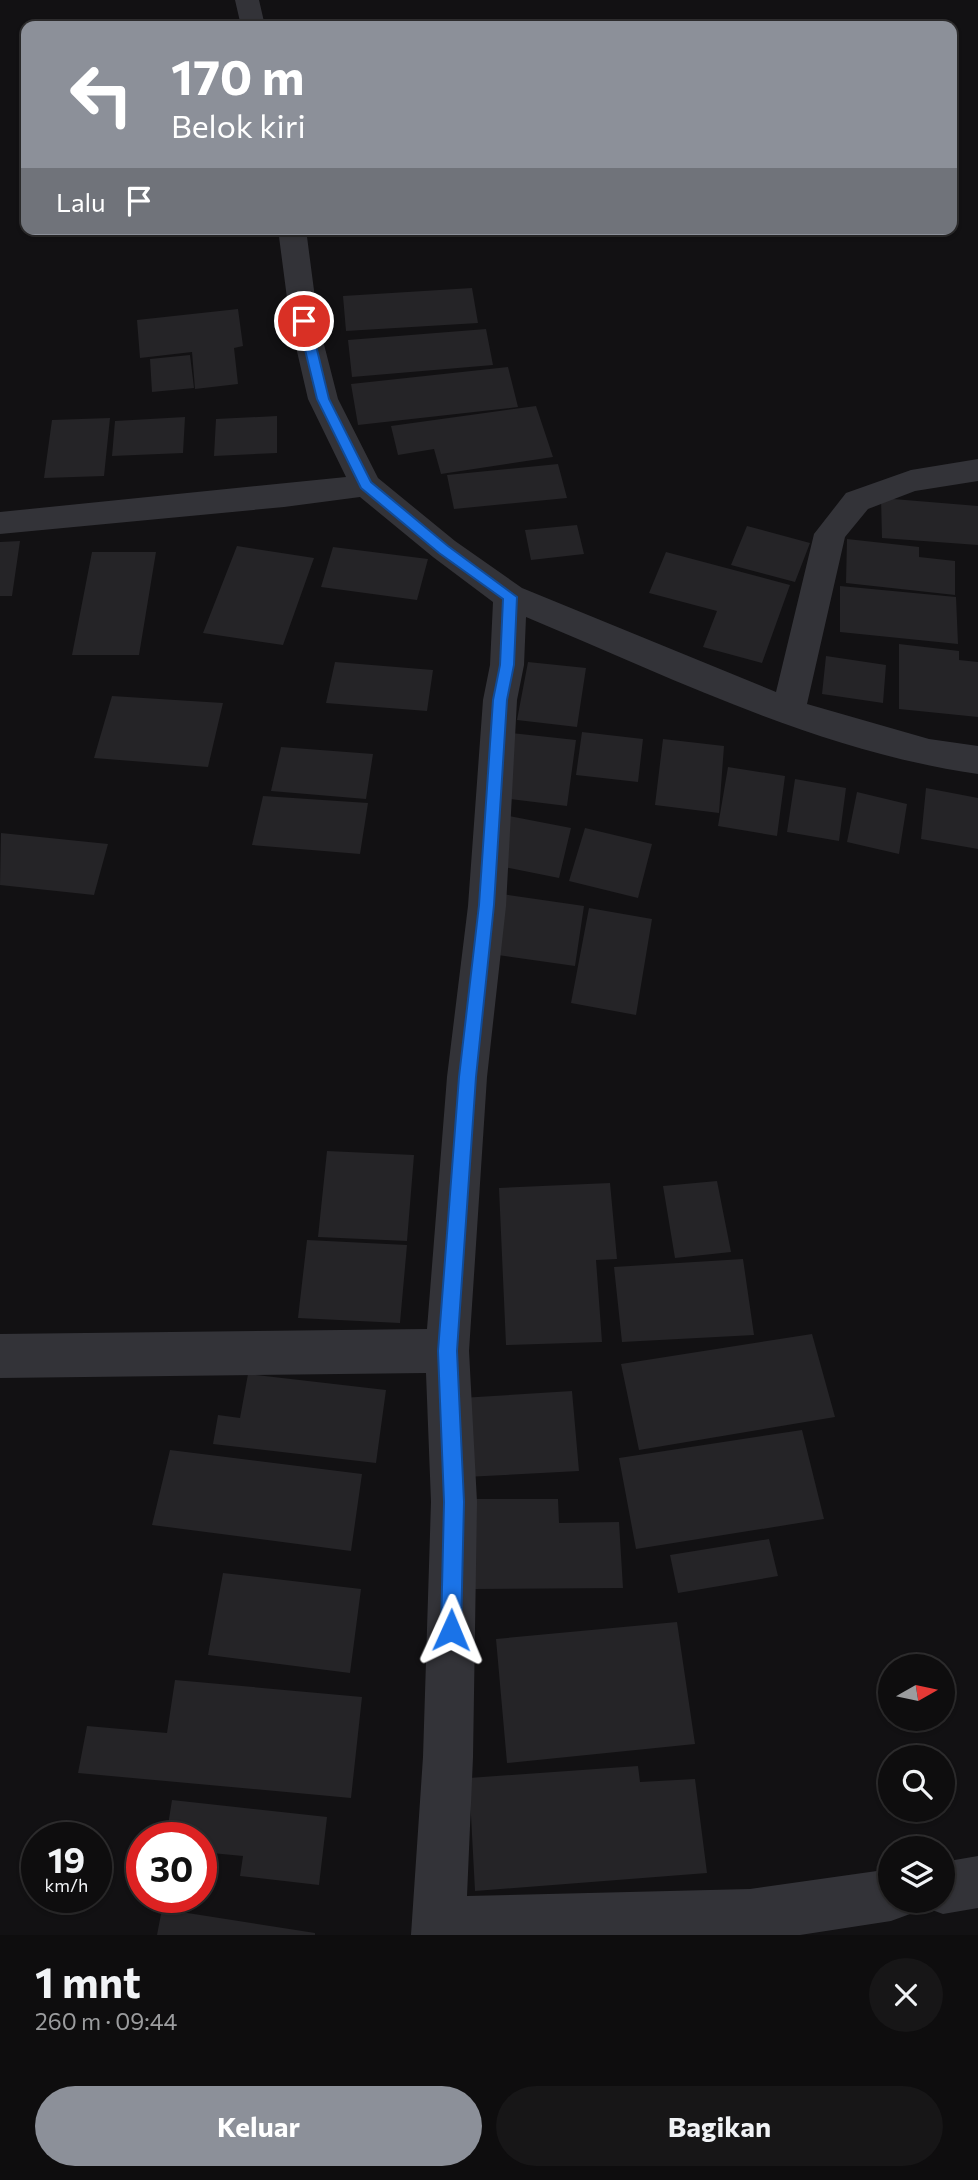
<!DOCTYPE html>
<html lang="id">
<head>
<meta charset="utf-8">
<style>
  :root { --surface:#0e0d0e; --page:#171617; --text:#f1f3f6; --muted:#9b9c9e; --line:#2e2d2e; --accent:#8c9099 }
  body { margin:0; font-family:Commissioner,sans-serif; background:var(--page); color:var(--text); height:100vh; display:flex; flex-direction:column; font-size:26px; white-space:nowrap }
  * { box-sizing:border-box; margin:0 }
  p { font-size:23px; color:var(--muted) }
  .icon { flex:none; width:38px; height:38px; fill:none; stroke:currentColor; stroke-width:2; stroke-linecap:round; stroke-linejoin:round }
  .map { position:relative; height:1935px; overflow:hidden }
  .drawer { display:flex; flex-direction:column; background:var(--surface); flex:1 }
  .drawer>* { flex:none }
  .top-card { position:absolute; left:21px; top:21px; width:936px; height:214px; border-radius:14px; box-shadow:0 2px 5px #0004,0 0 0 2px var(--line); background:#8c9099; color:#fff; overflow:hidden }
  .needle { width:46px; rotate:81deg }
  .controls { position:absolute; left:878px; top:1654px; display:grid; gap:14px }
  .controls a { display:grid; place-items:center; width:77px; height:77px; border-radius:50%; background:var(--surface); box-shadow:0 2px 5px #0004,0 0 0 2px var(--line); font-size:35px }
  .speed { position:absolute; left:21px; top:1822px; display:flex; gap:14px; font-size:35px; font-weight:700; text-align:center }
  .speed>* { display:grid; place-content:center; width:91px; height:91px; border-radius:50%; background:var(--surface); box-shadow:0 2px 5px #0004,0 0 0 2px var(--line); line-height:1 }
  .speed small { font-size:18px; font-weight:400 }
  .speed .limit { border:10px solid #d22; background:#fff; color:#111 }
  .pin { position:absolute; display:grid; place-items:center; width:60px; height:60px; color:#fff; margin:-30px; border:4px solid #fff; border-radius:50%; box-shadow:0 2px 7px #0007 }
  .me { position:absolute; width:77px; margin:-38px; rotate:1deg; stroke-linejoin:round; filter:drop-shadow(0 0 5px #0008) }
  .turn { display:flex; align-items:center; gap:24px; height:147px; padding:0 35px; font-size:32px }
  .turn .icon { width:91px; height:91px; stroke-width:2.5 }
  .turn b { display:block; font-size:49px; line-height:60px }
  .then { display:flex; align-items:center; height:66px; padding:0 35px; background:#0003; gap:14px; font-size:26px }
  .round { display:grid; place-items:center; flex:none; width:74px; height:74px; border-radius:37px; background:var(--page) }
  .summary { display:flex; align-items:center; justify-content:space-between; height:119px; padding:0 35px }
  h1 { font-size:42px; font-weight:700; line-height:52px }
  .action { display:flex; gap:14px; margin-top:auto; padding:14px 35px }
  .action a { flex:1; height:80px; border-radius:42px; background:var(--accent); color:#fff; font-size:28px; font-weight:700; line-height:80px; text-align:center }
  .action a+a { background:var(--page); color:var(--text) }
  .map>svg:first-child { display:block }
  .building { fill:#252427 }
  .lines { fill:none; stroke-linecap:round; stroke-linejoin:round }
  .minor { fill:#333338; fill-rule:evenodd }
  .route { fill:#1a73e8; stroke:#114b97; stroke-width:2 }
</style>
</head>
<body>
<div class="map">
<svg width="978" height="1935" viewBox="0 0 978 1935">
  <rect width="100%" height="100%" fill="#121113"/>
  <path class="building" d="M472,288l6,35 -132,8 -3,-35z
    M238,309l5,37 -9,2 4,36 -43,5 -3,-37 -52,6 -3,-38z
    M486,329l7,36 -141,12 -4,-37z
    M190,355l4,33 -42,4 -2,-33z
    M508,367l10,40 -160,18 -7,-41z
    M536,406l17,51 -112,17 -7,-25 -36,6 -7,-29z
    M277,416v37l-63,3 2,-37z
    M185,417l-2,36 -71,3 3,-35z
    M110,418l-6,58 -60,2 8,-58z
    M558,464l9,34 -113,11 -7,-34z
    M881,498l97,8v39l-96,-7z
    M577,525l7,29 -53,6 -6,-30z
    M747,526l63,17 -15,39 -64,-17z
    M847,539l72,8v10l36,4v34l-109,-12z
    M20,541l-8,55h-12v-54z
    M237,546l77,12 -31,87 -80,-12z
    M333,547l95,12 -11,41 -96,-13z
    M92,552h64l-17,103h-67z
    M666,552l124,33 -28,78 -59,-16 14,-36 -68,-18z
    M840,586l116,11 2,47 -118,-12z
    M899,644l60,7v9l19,2v55l-79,-8z
    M826,656l60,9 -3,38 -61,-9z
    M335,662l98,8 -6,41 -101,-8z
    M528,662l58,6 -9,59 -60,-7z
    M112,696l111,7 -15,64 -114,-9z
    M582,732l61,7 -5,43 -62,-7z
    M511,733l65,7 -9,66 -66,-8z
    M663,739l61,7 -5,67 -64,-8z
    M281,747l92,7 -7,45 -95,-8z
    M728,767l57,9 -8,60 -59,-10z
    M795,779l51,9 -7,53 -52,-9z
    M926,788l52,10v51l-57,-10z
    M857,792l50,12 -8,50 -52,-12z
    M263,796l105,7 -8,51 -108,-9z
    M509,816l62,12 -12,50 -65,-13z
    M585,828l67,16 -14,54 -69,-17z
    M1,833l107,11 -14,51 -94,-10z
    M502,894l82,12 -9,60 -84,-12z
    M589,908l63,11 -16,96 -65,-12z
    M327,1151l87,4 -7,86 -89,-4z
    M717,1181l14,71 -56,6 -12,-72z
    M610,1183l7,76 -21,1 6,82 -96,3 -7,-157z
    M307,1240l100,5 -7,78 -102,-5z
    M743,1259l11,76 -132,7 -8,-75z
    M812,1334l23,83 -196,33 -18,-86z
    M248,1374l138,16 -10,73 -163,-19 5,-29 22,3z
    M572,1391l7,80 -114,6 -4,-79z
    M802,1430l22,89 -188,30 -17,-91z
    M170,1450l192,24 -11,77 -199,-26z
    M472,1499h86l1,24 60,-1 4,66 -150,1z
    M769,1539l9,37 -100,17 -8,-38z
    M223,1573l138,16 -11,84 -142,-18z
    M677,1622l18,122 -188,19 -11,-124z
    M175,1680l187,17 -11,101 -273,-25 9,-47 80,7z
    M638,1766l2,16 55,-3 12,94 -232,18 -6,-113z
    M172,1800l155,17 -8,68 -79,-9 3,-20 -42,-4v-14h-35z
    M162,1909l153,24v2h-158z"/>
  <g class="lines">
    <path class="minor" d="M235,0h24l6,26h-24z
      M278,229h28l12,92 20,78 40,79 77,63 67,47 254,104 38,-158 32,-41 65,-23 67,-11v22l-63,10 -47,18 -23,28 -38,167 122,35 49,7v28c-159,-23 -306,-96 -452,-157l-2,48 -7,35 -11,206 -19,171 -18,274 8,151 -4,255 -6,139 283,-7 141,-20v31h24l-5,14 -19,7 -91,14h-389l12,-178 8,-255 -5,-129 -426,5v-44l427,-5 20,-252 21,-171 15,-206 7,-35 3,-63 -60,-45 -73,-60 -76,10 -284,27v-22l346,-35 -38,-78 -18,-78z
      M978,1856v52l-35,6 -19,-7 -2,-7h21v-38z"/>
  </g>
  <path class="route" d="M304,318l6,3 19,78 42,83 77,64 69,51 -3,68 -7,35 -13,205 -18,172 -19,274 7,151 -3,128 -3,7 -7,3 -7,-3 -3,-7 3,-128 -6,-151 21,-274 20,-172 14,-205 7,-35 3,-66 -64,-46 -78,-65 -44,-89 -19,-78z"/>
</svg>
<div class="controls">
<a><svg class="needle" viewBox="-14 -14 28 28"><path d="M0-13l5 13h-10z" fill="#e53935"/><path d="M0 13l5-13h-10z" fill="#9b9c9e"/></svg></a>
<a><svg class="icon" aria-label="search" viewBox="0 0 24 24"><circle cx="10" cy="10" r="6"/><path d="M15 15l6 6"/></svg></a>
<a><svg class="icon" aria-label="layers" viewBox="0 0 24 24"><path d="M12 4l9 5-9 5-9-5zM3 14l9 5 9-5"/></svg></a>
</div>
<div class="speed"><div>19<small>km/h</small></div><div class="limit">30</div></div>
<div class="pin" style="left:304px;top:321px;background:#d93025"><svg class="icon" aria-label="arrive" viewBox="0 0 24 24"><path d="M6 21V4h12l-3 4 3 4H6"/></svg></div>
<svg class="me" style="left:451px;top:1630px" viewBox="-20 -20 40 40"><path d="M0-17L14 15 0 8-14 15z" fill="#1a73e8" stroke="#fff" stroke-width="4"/></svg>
<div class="top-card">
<div class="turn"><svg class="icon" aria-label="left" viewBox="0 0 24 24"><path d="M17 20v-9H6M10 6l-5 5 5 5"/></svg><div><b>170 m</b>Belok kiri</div></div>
<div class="then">Lalu<svg class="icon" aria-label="arrive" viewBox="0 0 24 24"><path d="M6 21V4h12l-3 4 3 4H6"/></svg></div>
</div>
</div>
<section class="drawer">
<div class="summary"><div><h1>1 mnt</h1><p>260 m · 09:44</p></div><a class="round"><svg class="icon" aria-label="close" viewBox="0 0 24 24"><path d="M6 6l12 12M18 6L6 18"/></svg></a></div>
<div class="action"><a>Keluar</a><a>Bagikan</a></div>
</section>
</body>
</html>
